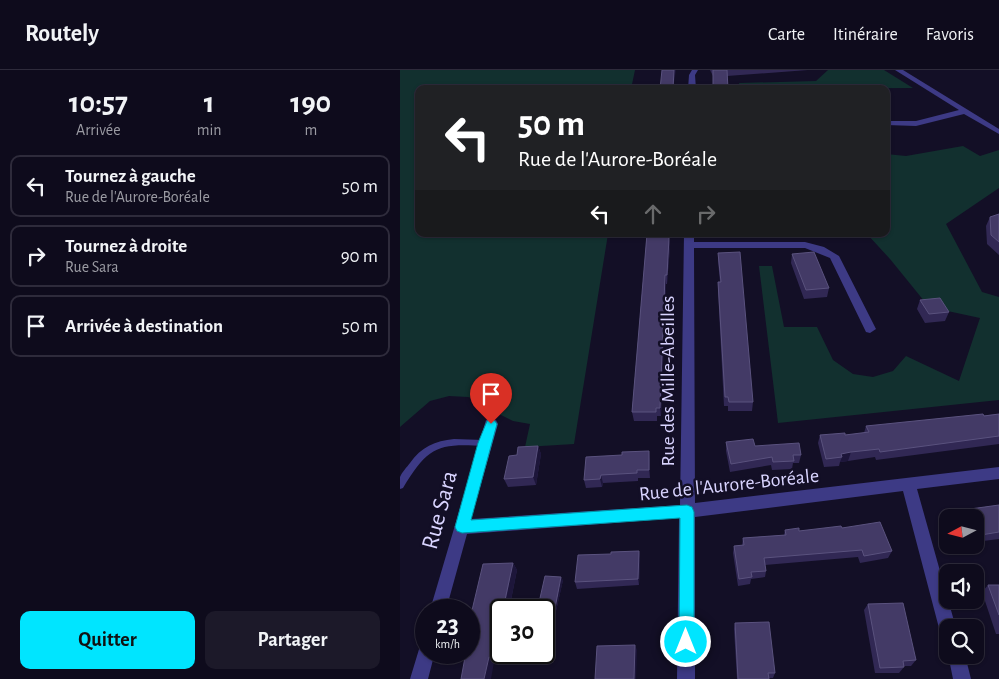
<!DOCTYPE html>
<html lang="fr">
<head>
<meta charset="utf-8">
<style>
  :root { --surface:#0e0b1c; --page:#1c1929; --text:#f1f3f6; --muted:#9b9ba3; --line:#2e2b3b; --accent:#00e5ff }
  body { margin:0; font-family:"Alegreya Sans",sans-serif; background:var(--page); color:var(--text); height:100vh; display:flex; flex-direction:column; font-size:19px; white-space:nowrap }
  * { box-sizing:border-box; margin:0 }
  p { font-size:16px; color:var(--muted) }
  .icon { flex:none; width:28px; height:28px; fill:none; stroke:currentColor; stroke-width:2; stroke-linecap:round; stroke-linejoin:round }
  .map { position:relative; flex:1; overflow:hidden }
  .sheet { display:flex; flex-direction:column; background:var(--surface); width:400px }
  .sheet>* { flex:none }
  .guide { position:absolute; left:15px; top:15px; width:475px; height:152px; border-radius:10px; box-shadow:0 1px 4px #0004,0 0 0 1px var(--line); background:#202124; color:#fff; overflow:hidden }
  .needle { width:32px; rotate:263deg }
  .fabs { position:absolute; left:539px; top:439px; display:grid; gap:10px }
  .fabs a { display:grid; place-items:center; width:45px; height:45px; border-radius:10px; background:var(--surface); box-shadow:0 1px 4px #0004,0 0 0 1px var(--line); font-size:25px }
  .speed { position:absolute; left:15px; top:529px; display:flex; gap:10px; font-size:25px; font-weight:700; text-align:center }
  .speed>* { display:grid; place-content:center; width:65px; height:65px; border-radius:50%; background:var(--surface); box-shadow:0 1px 4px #0004,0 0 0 1px var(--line); line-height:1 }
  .speed small { font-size:12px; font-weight:400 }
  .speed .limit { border:2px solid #111; border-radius:8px; background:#fff; color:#111 }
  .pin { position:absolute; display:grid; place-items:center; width:42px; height:42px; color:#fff; margin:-51px -21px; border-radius:50% 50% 50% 0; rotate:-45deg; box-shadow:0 0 5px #0007 }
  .pin .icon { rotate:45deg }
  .me { position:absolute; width:55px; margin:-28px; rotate:0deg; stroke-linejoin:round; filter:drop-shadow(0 0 4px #0008) }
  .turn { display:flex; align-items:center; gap:18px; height:105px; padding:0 20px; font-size:22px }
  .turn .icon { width:65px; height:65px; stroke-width:2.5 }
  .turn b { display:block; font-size:35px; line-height:42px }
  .lanes { display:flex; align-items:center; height:48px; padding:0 20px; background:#0003; justify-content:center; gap:25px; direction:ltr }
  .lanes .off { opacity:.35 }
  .eta { display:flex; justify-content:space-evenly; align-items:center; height:85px; text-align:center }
  .eta b { font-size:30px; font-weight:700; line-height:35px }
  .cta { display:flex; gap:10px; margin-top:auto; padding:10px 20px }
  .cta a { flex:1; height:58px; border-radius:10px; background:var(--accent); color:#111; font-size:20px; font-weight:700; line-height:58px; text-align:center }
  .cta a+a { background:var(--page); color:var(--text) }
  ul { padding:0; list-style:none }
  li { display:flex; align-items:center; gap:15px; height:62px; margin:0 10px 8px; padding:0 10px; border:2px solid var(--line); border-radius:10px }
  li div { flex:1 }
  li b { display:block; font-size:19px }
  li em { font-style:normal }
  header { display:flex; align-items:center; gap:30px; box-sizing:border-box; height:70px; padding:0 25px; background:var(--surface); border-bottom:1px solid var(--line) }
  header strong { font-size:24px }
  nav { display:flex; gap:28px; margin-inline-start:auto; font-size:18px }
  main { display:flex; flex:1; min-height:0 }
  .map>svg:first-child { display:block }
  .green { fill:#12302f }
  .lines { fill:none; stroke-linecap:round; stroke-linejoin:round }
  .service { fill:#3d3a85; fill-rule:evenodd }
  .minor { fill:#3d3a85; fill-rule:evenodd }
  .wall { fill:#312854 }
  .shaded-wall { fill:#1d163a }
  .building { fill:#433a66; stroke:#5a527e }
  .route { fill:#00e5ff; stroke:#0095a6 }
  .labels { text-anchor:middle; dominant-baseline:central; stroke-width:5; stroke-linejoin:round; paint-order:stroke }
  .street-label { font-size:20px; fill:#d9d4ff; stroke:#130f26 }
  .near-street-label { font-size:24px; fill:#d9d4ff; stroke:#130f26 }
</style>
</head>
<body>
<header>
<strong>Routely</strong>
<nav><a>Carte</a><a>Itinéraire</a><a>Favoris</a></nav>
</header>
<main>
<section class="sheet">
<div class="eta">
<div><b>10:57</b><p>Arrivée</p></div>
<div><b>1</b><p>min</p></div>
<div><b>190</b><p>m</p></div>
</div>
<ul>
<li><svg class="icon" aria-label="left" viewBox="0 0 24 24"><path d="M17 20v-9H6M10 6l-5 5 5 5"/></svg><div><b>Tournez à gauche</b><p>Rue de l'Aurore-Boréale</p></div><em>50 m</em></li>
<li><svg class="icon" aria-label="right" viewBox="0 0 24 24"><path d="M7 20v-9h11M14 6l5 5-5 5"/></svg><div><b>Tournez à droite</b><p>Rue Sara</p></div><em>90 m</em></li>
<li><svg class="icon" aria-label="arrive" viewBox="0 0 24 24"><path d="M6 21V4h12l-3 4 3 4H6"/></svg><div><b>Arrivée à destination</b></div><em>50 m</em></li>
</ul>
<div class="cta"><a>Quitter</a><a>Partager</a></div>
</section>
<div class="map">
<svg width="599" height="609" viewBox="0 0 599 609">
  <rect width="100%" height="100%" fill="#130f26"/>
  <path class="green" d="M0,0h235l-4,19h-212v145h189l-34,210 -49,3 5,-23 -17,-3 -14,-7 -8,-11 -23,-6 -19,-1 -19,5 -30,26z
    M428,0h56l29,18 -173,1 -1,-6 77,-2z
    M563,76l17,10 19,-6v38l-53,36 36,68 17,5v103l-221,23 -19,-157h13l12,61h33l16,33 20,14 20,3 20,-6 13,-15 53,25 21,-63 -51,-11 -39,-48 -23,-25h19v-80l20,2z"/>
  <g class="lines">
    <path class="service" d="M54,369l30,1 3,1 1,2 -1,2 -3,1c-47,-3 -56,1 -81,42l-3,1c0,-4 0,-9 0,-12 2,-5 7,-10 10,-14 11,-16 25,-22 44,-24z"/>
    <path class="minor" d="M292,0h6l-3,5 1,14h-8l1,-14z
      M495,0h8l96,59v5l-35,-20 -48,12 -30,-1v-4h30l43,-11z
      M284,164h10v8h111l19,5 15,9 37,73 -6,4 -4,-1 -36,-74 -25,-10h-111l1,255 304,-36v12l-82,10 39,139h-8v8l-6,-2 -3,-6 -36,-137 -208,26v162h-18l2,-161 -212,16 -21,76h-16l56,-190 5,-1 5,1 2,4 -27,95 209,-14z
      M26,573v9h9l-7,27h-18l10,-33z
      M548,584l17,1 6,24h-18z"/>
  </g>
  <path class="wall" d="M310,0h98l-81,6 1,13h-15v-13z
    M599,144v41l-12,-11 -1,-18 4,-9z
    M247,164h18v2l4,2 1,9 -3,37h-1l-5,132h-4v5h-23l-2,-9z
    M318,183l35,149 -1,9h-24v-5h-4l-6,-115v-9h2l-2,-21z
    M392,184l37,34 -2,9 -23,2 -13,-36z
    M520,230l29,12 -4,9 -20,2 -8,-14z
    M599,344v30l-123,16 -1,-3 -27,4 -8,1 -1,4 -15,1 -6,-24 2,-8h25l19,-2 2,-7z
    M326,372l29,4 46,9 -2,8h-6l-1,6 -20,1 -1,-5 -41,7 -4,-21z
    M138,376l3,8 -5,31 -28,2 -4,-8 13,-24z
    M250,389v19h-12v3l-35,2 -1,4 -16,1 -2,-8z
    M599,435v34l-24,3v-24h-17l5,-8z
    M442,458l50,23 -4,7 -28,5 -2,-6 -93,8 1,6 -1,6 -14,2 -1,5 -12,2 -5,-33 1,-7 8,-1 1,-7 41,-3 1,-5 14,1z
    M239,481l1,7 -1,27 -62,4 -2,-7 36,-28z
    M113,493l4,7 -8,40h-8v26l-5,26h-2l-28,-10z
    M163,510l-7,31 -16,-1 -2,-3z
    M588,515h11v49h-3l-14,-42z
    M468,534l48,56 -5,6h-7v1l-5,6h-24l-11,-63z
    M335,553l40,50 -2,5h-4v1h-32l-3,-50z"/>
  <path class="shaded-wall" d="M274,0h2l-3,19 1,-15z
    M269,168l1,9 -3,37v-9z
    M265,205l1,9 -5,132 -1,-8z
    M138,376l3,8 -5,31 -3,-8z
    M249,381l1,8v19l-1,-8z
    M451,382l-3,9 -8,1 2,-5 -1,-3z
    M201,405l2,8 -1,4 -2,-8z
    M239,481l1,7 -1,27 -1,-6z
    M113,493l4,7 -8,40h-5z
    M161,507l2,3 -7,31 -1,-3z
    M101,539v27l-5,26 -5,-5z
    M235,575l2,5 -1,29h-2z
    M89,587l5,5 -3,17h-7z"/>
  <path class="building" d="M262,0h12l-1,19h-13z
    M313,0h14l1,19h-15z
    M599,144v28l-8,-7 -1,-18z
    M247,164h17v1l5,3 -2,37h-2l-5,133h-4v4h-24z
    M340,182l13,150h-24l-1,-5h-3l-7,-115h3l-3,-29z
    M414,182l15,36 -23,2 -14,-36z
    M540,228l9,14 -20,2 -9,-14z
    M583,344l1,2 15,-2v22l-119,16 -1,-3 -28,3 -10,2 1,3 -16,2 -6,-24 25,-2v2l24,-3 -3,-6z
    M353,369l2,7 44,-3 2,12h-8l1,6 -21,1 -1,-5 -41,7 -5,-22z
    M138,376l-5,31 -29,2 5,-23 8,-1 1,-8z
    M249,381v19h-12v3l-36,2 -1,4 -16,1 2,-23 36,-2v-3z
    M599,435v27l-24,4v-18h-8l-4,-8z
    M480,452l12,29 -28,5 -2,-6 -98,8 2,13 -15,1 1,5 -13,2 -5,-33 10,-1 -1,-7 43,-3 -1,-5 14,-2v3l42,-5 1,2z
    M239,481l-1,28 -63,3 3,-27 33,-1v-2z
    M113,493l-10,46h-2l-10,48h-2l-5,22h-23l5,-27h3v-29l14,-59z
    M145,506l16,1 -6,31 -17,-1z
    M588,515h11v30z
    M503,533l13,57 -13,1 1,6 -24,1 -12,-64z
    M369,552l6,51h-7l1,6h-31l-3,-56z
    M235,575l-1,34h-39l2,-33z"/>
  <path class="route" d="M91,349l4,2 2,3 -26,96 216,-15 5,2 2,5v130l-2,5 -6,3 -5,-3 -2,-5 1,-124 -218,15 -5,-2 -2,-4 23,-84 9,-22z"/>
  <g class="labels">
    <g class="street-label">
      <text transform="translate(268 311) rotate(-90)">Rue des Mille-Abeilles</text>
      <text transform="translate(329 415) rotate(-6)">Rue de l'Aurore-Boréale</text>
    </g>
    <g class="near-street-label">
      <text transform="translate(40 440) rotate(-75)">Rue Sara</text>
    </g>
  </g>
</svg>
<div class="fabs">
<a><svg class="needle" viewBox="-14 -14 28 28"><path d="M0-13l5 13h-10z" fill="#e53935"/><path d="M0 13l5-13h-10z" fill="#9b9ba3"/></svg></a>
<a><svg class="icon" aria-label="sound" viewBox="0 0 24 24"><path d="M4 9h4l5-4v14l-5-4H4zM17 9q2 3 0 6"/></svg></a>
<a><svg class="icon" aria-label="search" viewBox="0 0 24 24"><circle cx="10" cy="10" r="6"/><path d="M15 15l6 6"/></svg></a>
</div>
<div class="speed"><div>23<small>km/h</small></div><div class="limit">30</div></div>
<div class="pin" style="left:91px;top:354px;background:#d93025"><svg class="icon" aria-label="arrive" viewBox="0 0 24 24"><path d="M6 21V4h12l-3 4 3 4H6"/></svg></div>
<svg class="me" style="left:286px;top:572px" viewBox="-20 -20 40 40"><circle r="17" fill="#00e5ff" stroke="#fff" stroke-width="3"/><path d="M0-11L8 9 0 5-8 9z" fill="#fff"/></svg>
<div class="guide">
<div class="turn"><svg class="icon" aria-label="left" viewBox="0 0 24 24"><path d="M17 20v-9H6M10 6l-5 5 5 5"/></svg><div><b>50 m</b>Rue de l'Aurore-Boréale</div></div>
<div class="lanes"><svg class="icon" aria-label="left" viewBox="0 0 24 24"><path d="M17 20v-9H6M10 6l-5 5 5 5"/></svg><svg class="icon off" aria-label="ahead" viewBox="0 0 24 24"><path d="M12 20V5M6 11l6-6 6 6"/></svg><svg class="icon off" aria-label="right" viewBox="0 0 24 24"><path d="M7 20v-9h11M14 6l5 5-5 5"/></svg></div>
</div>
</div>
</main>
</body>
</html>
